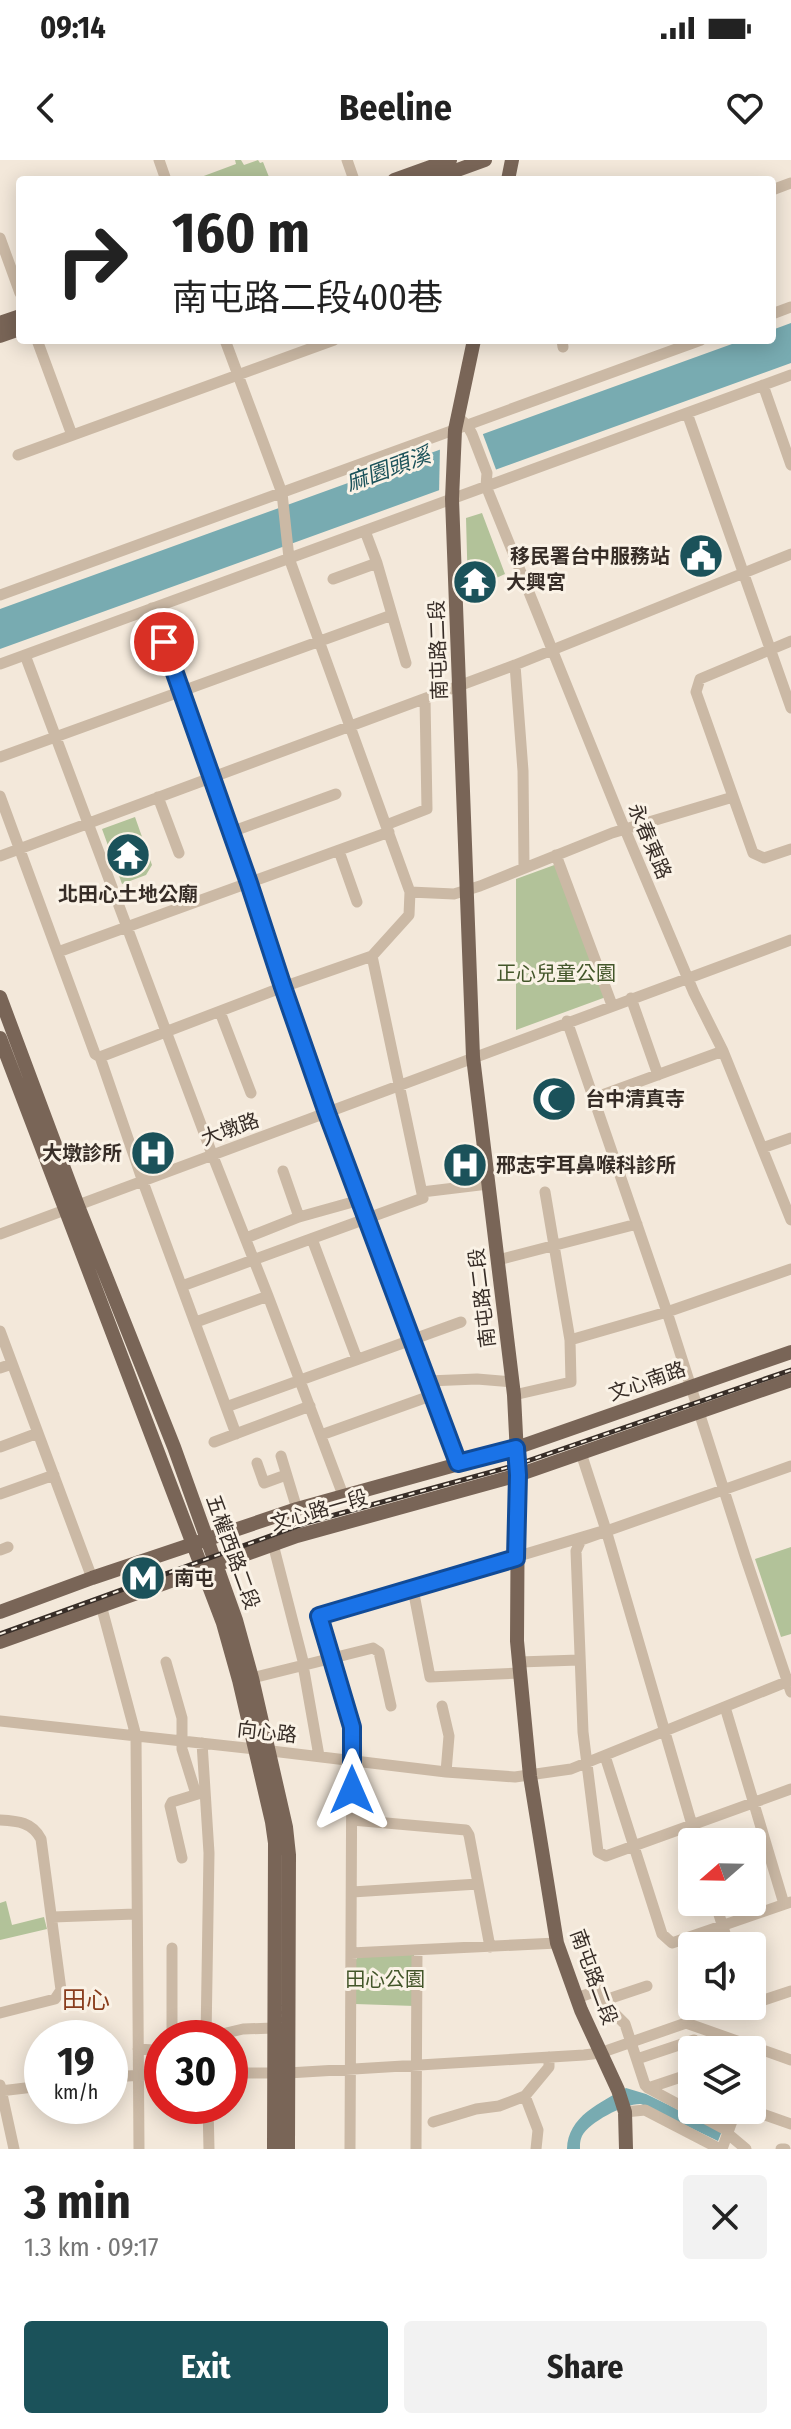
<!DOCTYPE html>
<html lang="en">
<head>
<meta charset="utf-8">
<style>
  :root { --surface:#fff; --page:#f2f2f2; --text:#222; --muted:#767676; --accent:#1b525a }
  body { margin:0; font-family:"Fira Sans Condensed","Noto Sans TC",sans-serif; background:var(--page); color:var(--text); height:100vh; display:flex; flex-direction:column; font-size:30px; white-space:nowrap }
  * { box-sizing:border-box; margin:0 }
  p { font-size:26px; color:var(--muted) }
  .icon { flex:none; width:44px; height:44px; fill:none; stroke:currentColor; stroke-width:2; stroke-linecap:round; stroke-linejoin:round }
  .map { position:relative; height:1989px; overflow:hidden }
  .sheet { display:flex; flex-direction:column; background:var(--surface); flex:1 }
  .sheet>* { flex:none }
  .hud { position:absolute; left:16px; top:16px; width:760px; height:168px; border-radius:8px; box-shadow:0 4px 20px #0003; background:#fff; color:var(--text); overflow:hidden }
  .needle { width:52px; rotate:250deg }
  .fabs { position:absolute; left:678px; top:1668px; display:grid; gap:16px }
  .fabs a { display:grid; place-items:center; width:88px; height:88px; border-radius:8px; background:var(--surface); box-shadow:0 4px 20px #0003; font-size:40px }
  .speed { position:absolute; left:24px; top:1860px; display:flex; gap:16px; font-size:40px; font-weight:700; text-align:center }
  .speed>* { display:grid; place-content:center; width:104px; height:104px; border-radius:50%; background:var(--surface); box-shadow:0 4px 20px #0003; line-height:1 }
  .speed small { font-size:20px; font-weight:400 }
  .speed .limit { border:12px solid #d22; background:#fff; color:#111 }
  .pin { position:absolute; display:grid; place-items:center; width:68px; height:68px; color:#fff; margin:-34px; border:4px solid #fff; border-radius:50%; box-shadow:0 2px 8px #0007 }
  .me { position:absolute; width:88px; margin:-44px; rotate:0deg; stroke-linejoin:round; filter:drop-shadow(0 0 6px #0008) }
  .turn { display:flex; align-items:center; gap:28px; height:168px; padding:0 24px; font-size:36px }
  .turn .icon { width:104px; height:104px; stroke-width:2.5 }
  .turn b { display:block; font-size:56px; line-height:68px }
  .round { display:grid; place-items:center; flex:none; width:84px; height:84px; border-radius:8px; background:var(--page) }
  .head { display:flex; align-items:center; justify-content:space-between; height:136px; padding:0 24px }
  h1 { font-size:48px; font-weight:700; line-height:60px }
  .button { display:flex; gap:16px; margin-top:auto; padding:16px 24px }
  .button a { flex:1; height:92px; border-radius:8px; background:var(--accent); color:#fff; font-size:32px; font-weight:700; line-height:92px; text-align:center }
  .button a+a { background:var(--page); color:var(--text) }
  .status { display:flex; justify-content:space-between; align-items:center; height:56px; padding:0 40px; background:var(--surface); direction:ltr }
  .status svg { height:22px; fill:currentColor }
  header { display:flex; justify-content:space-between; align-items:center; height:104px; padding:0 24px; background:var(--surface); font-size:36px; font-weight:700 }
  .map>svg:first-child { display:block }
  .green { fill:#b2c299 }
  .water { fill:#78abb1 }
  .pier { fill:#f3e8da }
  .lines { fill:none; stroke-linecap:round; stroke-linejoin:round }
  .minor { stroke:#cbb9a5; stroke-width:11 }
  .major { stroke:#796557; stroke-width:14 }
  .rail-casing { stroke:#372d27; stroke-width:5 }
  .rail { stroke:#faf2e6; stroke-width:2; stroke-dasharray:6; stroke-linecap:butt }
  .route-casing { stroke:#114b97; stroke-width:20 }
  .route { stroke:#1a73e8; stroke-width:14 }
  .labels { text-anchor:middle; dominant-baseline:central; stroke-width:6; stroke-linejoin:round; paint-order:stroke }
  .poi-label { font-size:20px; font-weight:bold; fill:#372d27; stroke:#faf2e6; text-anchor:start }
  .street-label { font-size:20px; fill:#372d27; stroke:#faf2e6 }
  .park-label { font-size:20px; fill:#43562a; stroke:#faf2e6 }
  .water-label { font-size:22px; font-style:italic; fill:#1b525a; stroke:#faf2e6 }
  .quarter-label { font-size:24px; fill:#893d1d; stroke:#faf2e6 }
</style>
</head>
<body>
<div class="status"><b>09:14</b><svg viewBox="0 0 49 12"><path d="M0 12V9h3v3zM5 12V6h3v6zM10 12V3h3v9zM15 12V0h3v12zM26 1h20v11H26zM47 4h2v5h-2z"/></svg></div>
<header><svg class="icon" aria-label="back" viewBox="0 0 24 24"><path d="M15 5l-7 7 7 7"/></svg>Beeline<svg class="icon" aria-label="heart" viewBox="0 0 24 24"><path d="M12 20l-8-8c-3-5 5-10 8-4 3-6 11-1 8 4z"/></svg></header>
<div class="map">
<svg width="791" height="1989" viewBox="0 0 791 1989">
  <rect width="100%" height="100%" fill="#f3e8da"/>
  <path class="green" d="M235,0h6l3,5 14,-5 2,3 3,-1 6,15 -9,3h-67l43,-16z
    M482,353l23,61 -37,17 -2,-73z
    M135,657l17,48 -6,10 -24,9 -20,-55z
    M557,704l49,133 -90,33v-151z
    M791,1387v87l-10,3 -26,-78z
    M6,1741l6,24 32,-8 3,12 -47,11v-37z
    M414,1793l1,53 -60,-2v-43l4,-6z"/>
  <path class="water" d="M791,163v40l-791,286v-40l743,-269h29v-10z
    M626,1928l20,6 76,37 -4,10 -77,-37c-15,-1 -52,18 -59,32 -2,5 -2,7 -2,13h-13c1,-33 33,-46 59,-61z"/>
  <path class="pier" d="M481,269l17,46 -59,20 1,-50z"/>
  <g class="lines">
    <path class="minor" d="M159,0l7,20
      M347,0l7,20
      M772,30l19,-7
      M0,78l20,55
      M772,154l19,-7
      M37,180l35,95
      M225,180l57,153 7,65 121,334
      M562,180l1,7
      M763,225l28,80
      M687,253l104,295
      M458,257l9,8 5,9 15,39 -1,13 135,334 73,173 29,58 68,169
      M18,295l316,-115
      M365,371l12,32 29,100
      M333,419l44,-16
      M0,435l701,-255
      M152,448l97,275 34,104 44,126 131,350
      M791,481l-91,38 -4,13 57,161 11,5 27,-9
      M25,495l187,499 56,142 75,199
      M0,504l791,-289
      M515,505l8,106 1,97
      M0,597l392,-142
      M0,636l95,258 5,3 43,125 93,252
      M158,637l21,56
      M386,665l41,-16 -2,-110
      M231,672l105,-38
      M339,691l18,51
      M556,695l56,150
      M0,696l515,-191 276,-111
      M58,792l331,-120
      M631,838l27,77
      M220,852l31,81
      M567,861l100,291 78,244 46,136
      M100,897l183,-70 89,-31 37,-41 1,-23 44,2 26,-8 132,-53 121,-36
      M594,938l129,-47
      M762,988l29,-10
      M283,1011l16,46
      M422,1032l66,-8
      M0,1074l791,-294
      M246,1078l53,-21 61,-17
      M312,1079l45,120
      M498,1100l139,-36
      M182,1126l241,-88 -51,-242
      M196,1162l72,-26
      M0,1171l92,247
      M570,1180l97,-28 124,-43
      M0,1208l12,-4
      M428,1221l49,-2 35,3
      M514,1235l57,-13 -1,-42 -25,-148
      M226,1247l235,-85
      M321,1275l112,-40
      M214,1282l96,-36
      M0,1287l38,-14
      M581,1293l25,77 91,312
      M281,1296l16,53
      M257,1303l7,20 22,-8
      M791,1306l-210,74 -5,11 7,181 15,120 8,4 185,-67
      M0,1334l54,-19
      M273,1384l31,121
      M0,1390l8,-3
      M413,1429l17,88 90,-4
      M101,1445l35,131 3,413
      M166,1502l16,56v31l14,45
      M519,1502l60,-2
      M303,1505l16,91
      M252,1518l121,-30 6,4 12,54
      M442,1546l7,30 -3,36
      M725,1547l59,197
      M0,1561l255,28 191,23 69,5 56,-8 220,-89
      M202,1583l7,110 -3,185
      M605,1596l57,178 10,9 119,-41
      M0,1660c18,1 32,2 41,19l20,151 -6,9 -55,14
      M352,1660l114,10 3,5 21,112
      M182,1698l-12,-52 2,-4 29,-9
      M352,1732l126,-8
      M715,1742l14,44
      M53,1757l82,-3
      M584,1783l15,47
      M172,1788v90
      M351,1793l206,-10
      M577,1838l22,-8 3,11 23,23 20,61 3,3 80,43
      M602,1841l45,-15
      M752,1844l39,-13
      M205,1878l38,-9 31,-1
      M138,1889l15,1 9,-2
      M637,1899l57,-19
      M752,1905l6,-17
      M230,1913h58l296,-18 16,-2 86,-30 105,37
      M110,1917l52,-3
      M0,1925l14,64
      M648,1928l39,-13
      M0,1931l42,-5
      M525,1936l13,34 -2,19
      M208,1946l1,43
      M751,1950l40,14
      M625,1952l20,-2 75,39
      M433,1962l43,-13 23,-3 26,-10 24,-29v-10
      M727,1973l19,16
      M350,1989l2,-422 -33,-111 287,-86
      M416,1989l1,-199
      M722,1989l14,-39
      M781,1989h4"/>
    <path class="major" d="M394,20l56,-20
      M430,20l55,-20
      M508,20l4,-20
      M0,163l20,-7
      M0,176l20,-7
      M474,180l-19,90 -3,69 21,558 41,338 4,80 -1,166 13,135 27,167 24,67 37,80 7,22 1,37
      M0,837l78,209 96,241 62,173 16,58 34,149 3,28 -1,294
      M0,878l223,585 16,57 33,142 3,21 -1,306
      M0,1452l92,-34 205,-69 219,-61 275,-96
      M0,1482l297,-106 221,-61 273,-95"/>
    <g class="rail-casing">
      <path id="rail" d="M0,1474l309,-112 204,-56 278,-96"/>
    </g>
    <use href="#rail" class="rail"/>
  </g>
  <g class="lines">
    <g class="route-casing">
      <path id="route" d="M164,482l85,241 34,104 44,126 131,350 58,-15 2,27 -2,83 -197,58 33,111v63"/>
    </g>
    <use href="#route" class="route"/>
  </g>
  <defs>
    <g id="civic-disc" transform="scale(2.3)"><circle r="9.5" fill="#1b525a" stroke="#faf2e6"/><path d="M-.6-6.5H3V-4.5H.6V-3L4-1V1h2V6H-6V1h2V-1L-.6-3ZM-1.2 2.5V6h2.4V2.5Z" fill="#fff"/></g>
    <g id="temple-disc" transform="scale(2.3)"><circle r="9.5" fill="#1b525a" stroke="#faf2e6"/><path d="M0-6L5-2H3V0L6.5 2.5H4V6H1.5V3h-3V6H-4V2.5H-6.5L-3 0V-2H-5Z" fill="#fff"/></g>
    <g id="mosque-disc" transform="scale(2.3)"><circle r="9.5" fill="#1b525a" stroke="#faf2e6"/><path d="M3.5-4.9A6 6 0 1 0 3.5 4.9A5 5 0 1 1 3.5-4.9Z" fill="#fff"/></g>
    <g id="hospital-disc" transform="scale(2.3)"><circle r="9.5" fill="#1b525a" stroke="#faf2e6"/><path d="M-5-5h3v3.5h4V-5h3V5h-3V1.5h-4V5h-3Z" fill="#fff"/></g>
    <g id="metro-disc" transform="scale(2.3)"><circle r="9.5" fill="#1b525a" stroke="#faf2e6"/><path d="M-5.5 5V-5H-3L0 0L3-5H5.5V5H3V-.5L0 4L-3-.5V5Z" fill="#fff"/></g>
  </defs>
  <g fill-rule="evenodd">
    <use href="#civic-disc" x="701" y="396"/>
    <use href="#temple-disc" x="475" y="422"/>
    <use href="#temple-disc" x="128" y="695"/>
    <use href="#mosque-disc" x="554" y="939"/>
    <use href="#hospital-disc" x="153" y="993"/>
    <use href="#hospital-disc" x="465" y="1005"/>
    <use href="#metro-disc" x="143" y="1418"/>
  </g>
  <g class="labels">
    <g class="poi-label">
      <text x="670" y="396" text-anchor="end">移民署台中服務站</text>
      <text x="506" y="422">大興宮</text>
      <text x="128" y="734" text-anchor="middle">北田心土地公廟</text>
      <text x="585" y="939">台中清真寺</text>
      <text x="122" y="993" text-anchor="end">大墩診所</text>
      <text x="496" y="1005">邢志宇耳鼻喉科診所</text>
      <text x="174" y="1418">南屯</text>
    </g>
    <g class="street-label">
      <text transform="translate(438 490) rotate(-92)">南屯路二段</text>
      <text transform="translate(650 681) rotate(67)">永春東路</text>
      <text transform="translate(230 969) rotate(-20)">大墩路</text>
      <text transform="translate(482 1138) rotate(-97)">南屯路二段</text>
      <text transform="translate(647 1221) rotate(-19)">文心南路</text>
      <text transform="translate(319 1350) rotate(-16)">文心路一段</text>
      <text transform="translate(233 1392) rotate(70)">五權西路二段</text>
      <text transform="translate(267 1572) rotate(6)">向心路</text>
      <text transform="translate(594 1817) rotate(70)">南屯路二段</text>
    </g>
    <g class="park-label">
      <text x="556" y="813">正心兒童公園</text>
      <text x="385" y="1819">田心公園</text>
    </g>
    <g class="water-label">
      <text transform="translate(388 309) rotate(-20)">麻園頭溪</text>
    </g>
    <g class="quarter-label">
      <text x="86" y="1840">田心</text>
    </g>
  </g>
</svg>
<div class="fabs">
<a><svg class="needle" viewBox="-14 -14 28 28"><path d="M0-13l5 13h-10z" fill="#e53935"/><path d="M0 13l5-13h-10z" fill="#767676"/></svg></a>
<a><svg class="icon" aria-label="sound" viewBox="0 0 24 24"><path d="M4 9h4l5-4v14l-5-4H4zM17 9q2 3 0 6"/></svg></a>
<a><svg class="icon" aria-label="layers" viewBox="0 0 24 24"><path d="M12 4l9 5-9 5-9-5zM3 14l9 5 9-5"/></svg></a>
</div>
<div class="speed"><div>19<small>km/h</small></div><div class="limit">30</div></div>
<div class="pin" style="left:164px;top:482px;background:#d93025"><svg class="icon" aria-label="arrive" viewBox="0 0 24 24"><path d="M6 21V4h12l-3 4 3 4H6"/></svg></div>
<svg class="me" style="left:352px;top:1630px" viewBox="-20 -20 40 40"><path d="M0-17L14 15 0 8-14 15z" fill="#1a73e8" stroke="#fff" stroke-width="4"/></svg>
<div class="hud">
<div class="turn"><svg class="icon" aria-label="right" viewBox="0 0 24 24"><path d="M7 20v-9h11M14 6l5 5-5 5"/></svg><div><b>160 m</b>南屯路二段400巷</div></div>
</div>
</div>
<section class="sheet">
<div class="head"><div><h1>3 min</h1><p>1.3 km · 09:17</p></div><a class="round"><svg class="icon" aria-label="close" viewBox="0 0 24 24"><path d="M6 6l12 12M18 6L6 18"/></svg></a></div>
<div class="button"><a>Exit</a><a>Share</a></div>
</section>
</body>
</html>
